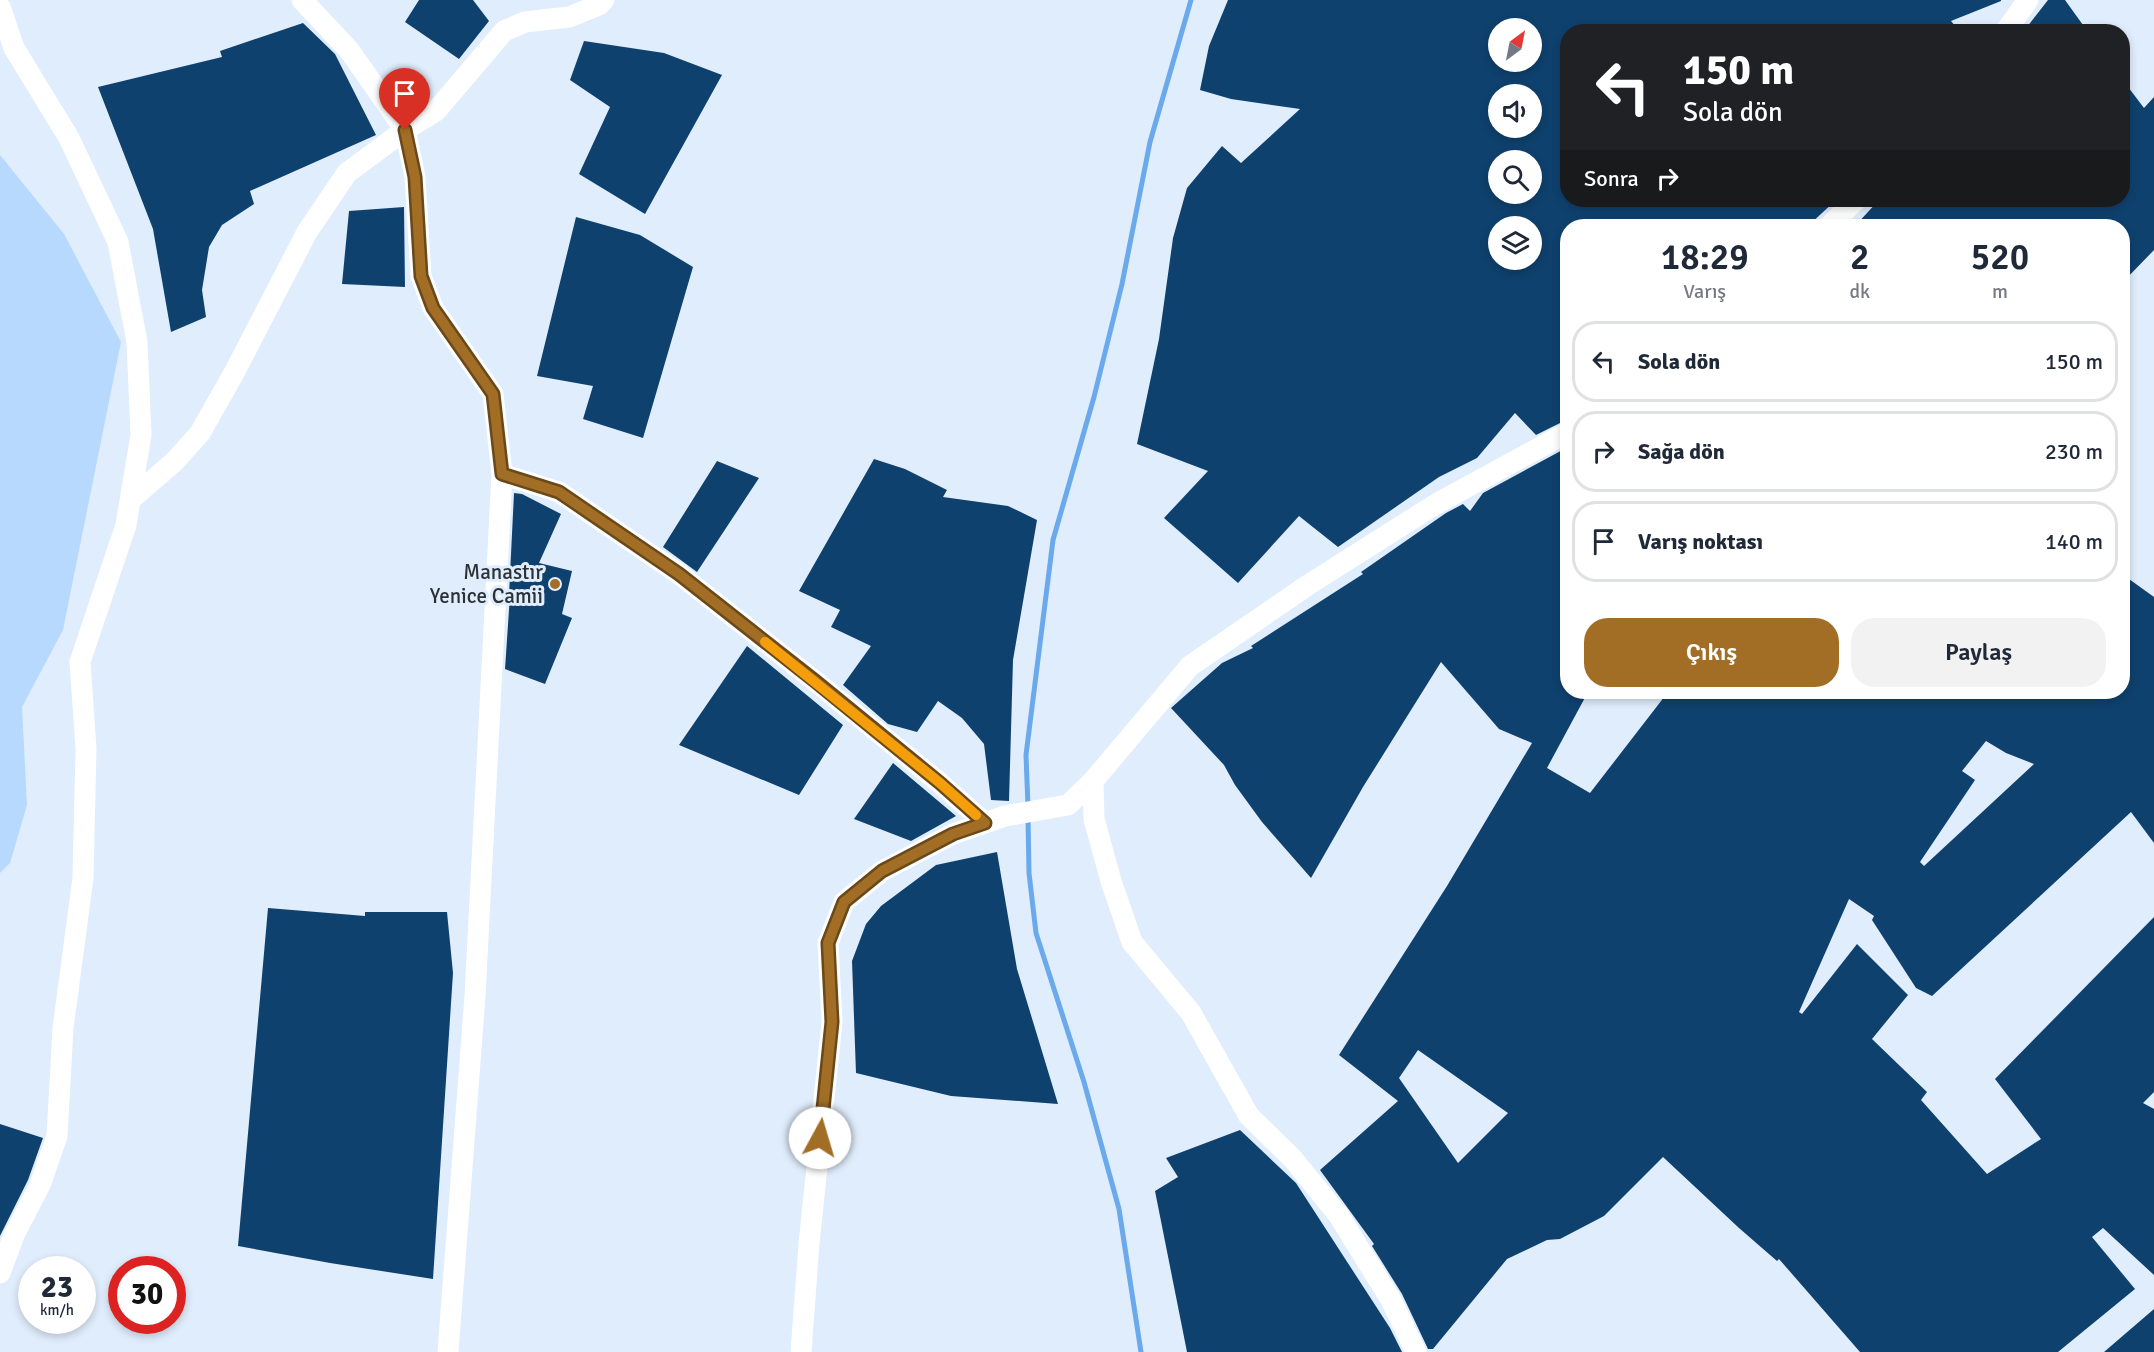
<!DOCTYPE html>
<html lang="tr">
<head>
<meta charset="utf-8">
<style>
  :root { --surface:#fff; --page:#f2f2f3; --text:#1f2937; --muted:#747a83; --line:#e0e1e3; --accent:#a26e26 }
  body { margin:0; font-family:Signika,sans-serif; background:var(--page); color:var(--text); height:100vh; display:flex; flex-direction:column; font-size:22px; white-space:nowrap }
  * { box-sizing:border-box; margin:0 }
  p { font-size:20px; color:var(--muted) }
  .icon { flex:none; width:33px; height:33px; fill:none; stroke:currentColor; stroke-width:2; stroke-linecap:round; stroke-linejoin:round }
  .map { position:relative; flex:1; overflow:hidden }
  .details { position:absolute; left:1560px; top:219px; width:570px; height:480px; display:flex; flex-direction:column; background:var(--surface); border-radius:24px; box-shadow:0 3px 9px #0003 }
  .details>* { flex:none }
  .top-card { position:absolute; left:1560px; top:24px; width:570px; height:183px; border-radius:24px; box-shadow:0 3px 9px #0003; background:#202124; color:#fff; overflow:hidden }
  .needle { width:39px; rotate:32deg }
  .tools { position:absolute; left:1488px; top:18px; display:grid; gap:12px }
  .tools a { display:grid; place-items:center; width:54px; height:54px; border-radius:50%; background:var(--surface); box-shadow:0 3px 9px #0003; font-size:30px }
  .speed { position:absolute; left:18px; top:1256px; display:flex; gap:12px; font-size:30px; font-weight:700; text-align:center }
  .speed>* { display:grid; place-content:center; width:78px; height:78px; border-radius:50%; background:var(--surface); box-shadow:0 3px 9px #0003; line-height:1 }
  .speed small { font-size:15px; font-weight:400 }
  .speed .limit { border:9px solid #d22; background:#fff; color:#111 }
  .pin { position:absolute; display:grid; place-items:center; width:51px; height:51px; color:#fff; margin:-62px -26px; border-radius:50% 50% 50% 0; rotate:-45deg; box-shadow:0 0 6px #0007 }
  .pin .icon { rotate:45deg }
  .me { position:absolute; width:66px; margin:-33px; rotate:6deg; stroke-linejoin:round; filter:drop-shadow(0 0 4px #0008) }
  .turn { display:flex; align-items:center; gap:21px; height:126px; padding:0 24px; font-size:27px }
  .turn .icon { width:78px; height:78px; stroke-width:2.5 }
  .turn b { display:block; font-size:42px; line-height:51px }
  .then { display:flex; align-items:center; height:57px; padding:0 24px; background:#0003; gap:12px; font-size:22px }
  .eta { display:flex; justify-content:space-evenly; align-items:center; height:102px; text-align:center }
  .eta b { font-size:36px; font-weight:600; line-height:42px }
  .action { display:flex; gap:12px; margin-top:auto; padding:12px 24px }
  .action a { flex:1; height:69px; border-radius:24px; background:var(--accent); color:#fff; font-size:24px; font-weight:600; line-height:69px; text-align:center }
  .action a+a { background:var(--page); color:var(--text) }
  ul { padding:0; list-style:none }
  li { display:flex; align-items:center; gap:18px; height:81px; margin:0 12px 9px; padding:0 12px; border:3px solid var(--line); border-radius:24px }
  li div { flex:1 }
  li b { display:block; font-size:22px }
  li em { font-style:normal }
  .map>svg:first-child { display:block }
  .green { fill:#b7d9fe }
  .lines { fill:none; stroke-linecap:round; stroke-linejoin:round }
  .stream { stroke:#6aa9eb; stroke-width:5 }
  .building { fill:#0f416e; fill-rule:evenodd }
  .street { stroke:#fff; stroke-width:21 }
  .route-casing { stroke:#694819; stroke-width:15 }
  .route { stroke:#a26e26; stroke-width:10 }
  .slow { stroke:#f59e0b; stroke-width:10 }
  .poi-dot { fill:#a26e26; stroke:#e0edfc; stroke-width:2 }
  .labels { text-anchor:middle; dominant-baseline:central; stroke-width:6; stroke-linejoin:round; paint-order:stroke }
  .poi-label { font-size:21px; fill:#2b3136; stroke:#e0edfc; text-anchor:end }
</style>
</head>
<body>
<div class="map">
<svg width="2154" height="1352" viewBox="0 0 2154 1352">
  <rect width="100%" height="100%" fill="#e0edfc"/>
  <path class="green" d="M0,155l64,79 57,108 -58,288 -41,77 5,98 -17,58 -10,10z"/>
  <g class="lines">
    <path class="stream" d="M1028,807l-2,-52 27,-215 41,-143 28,-113 28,-142 41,-142
      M1028,816l1,57 7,60 48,149 35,127 22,143"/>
  </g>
  <path class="building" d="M419,0h54l16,21 -30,38 -54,-37z
    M1228,0h773v1l-50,20 9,11h-392v168h268l-28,26h-240v193l-32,16 -21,-22 -38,45 -38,19 -101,70 -39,-31 -61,67 -74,-65 44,-47 -71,-27 22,-105 14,-101 14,-50 35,-42 19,17 59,-54 -69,-10 -31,-9 9,-44zM1498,28h34v34h-34zM1498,94h34v34h-34zM1498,160h34v34h-34zM1498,226h34v34h-34z
    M2048,0h17l23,32h-65z
    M303,23l32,31 41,81 -126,56 4,13 -32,21 -13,22 -7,43 4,27 -35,15 -18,-103 -55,-142 124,-30 -2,-6z
    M584,41l80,12 58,22 -77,139 -66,-40 31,-67 -40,-27z
    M2122,79l22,29 10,-11v153l-32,33v-57h-267l24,-26h243z
    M404,207l1,80 -63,-3 7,-73z
    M576,217l64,18 53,32 -50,171 -60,-19 10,-33 -56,-10z
    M1568,447v245h20l-41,76 43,25 78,-101h454v-118l32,23v246l-23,-31 -199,184 -16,-8 -44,-68 2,-4 -25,-17 -50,113 3,2 55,-70 51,51 -36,44 55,53 -6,8 66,74 54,-35 -46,-60 159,-162v175l-11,11 11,6v166l-51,-47 -11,9 43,52 -77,63h-198l-81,-93 -2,2 -38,-33 -76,-71 -59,59 -44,23 -13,1 -40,19 -74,90h-5l-26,-55 -30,-48 2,-2 -54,-74 78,-69 -59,-46 108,-169 85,-143 -33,-14 -58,-67 -78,125 -52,91 -49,-56 -27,-37 -11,-20 -53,-57 51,-45 31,-15 -2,-2 112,-72 -2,-2 85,-59 17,-9 7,7 13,-18zM1986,741l20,12 28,11 -110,102 -4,-4 55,-82 -13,-9zM1418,1050l90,63 -50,50 -59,-85z
    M874,459l31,10 42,21 -4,7 65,9 29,14 -24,140 -4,141 -18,-1 -7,-56 -22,-26 -24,-17 -21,31 -29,-8 -45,-39 28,-39 -40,-19 9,-17 -41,-19z
    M717,461l42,17 -62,94 -34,-25z
    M514,493l8,1 39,20 -22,49 33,8 -10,43 10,4 -27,66 -40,-15 5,-74h-1z
    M747,646l96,79 -44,70 -120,-50z
    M893,763l63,53 -45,25 -57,-22z
    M997,852l20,117 41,135 -107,-8 -95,-23 -4,-112 14,-37 15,-18 55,-41z
    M268,908l97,8v-4h82l6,61 -20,306 -103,-16 -92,-17z
    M0,1124l43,14 -15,42 -28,56z
    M1240,1130l56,53 94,145 12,24h-215l-32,-161 23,-14 -12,-19z
    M2154,1309v43h-50z"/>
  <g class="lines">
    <path class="street" d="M302,0l47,50 56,80 10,47 6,99 12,32 60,86 9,80 -27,522 -27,356
      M0,7l14,41 55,90 49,104 19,100 4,93 -15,90 -46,137 6,87 -3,129 -20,150 -6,108 -17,49 -26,50 -14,38
      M2005,32l23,-32
      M1829,226l27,-26
      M502,474l57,18 120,82 136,107 125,102 45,40
      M130,500l45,-39 25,-28 34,-60 73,-141 40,-59 58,-43 31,-19 68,-80 21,-9 44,-5 30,-12 5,-5
      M1093,781l1,38 17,62 21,61 59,71 58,103 44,43 46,57 52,84 25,52
      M801,1352l8,-108 23,-222 -4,-79 16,-41 38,-31 71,-37 52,-18 63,-11 25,-24 97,-115 118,-81 128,-81 132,-72"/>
  </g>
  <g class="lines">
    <g class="route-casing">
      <path id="route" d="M405,130l10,47 6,99 12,32 60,86 9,80 57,18 120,82 136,107 125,102 45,40 -32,11 -71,37 -38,31 -16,41 4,79 -12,116"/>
    </g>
    <use href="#route" class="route"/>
    <path class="slow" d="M765,642l175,141 36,32"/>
  </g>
  <circle class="poi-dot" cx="555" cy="584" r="6"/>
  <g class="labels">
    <g class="poi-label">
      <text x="543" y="572">Manastır<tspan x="543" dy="24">Yenice Camii</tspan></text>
    </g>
  </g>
</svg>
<div class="tools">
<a><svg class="needle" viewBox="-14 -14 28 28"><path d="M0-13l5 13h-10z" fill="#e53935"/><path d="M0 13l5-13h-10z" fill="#747a83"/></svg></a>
<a><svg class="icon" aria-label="sound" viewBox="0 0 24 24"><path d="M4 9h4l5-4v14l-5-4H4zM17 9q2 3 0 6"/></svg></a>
<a><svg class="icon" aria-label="search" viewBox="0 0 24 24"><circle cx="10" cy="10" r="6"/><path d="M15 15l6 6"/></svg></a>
<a><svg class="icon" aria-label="layers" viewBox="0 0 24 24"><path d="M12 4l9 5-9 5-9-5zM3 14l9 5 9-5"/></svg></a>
</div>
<div class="speed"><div>23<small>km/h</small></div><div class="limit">30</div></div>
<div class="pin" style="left:405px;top:130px;background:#d93025"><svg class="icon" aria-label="arrive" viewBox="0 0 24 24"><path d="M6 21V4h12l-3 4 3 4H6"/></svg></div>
<svg class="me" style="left:820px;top:1138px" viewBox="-20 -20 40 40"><circle r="19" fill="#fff"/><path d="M0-13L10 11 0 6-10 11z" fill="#a26e26"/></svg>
<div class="top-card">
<div class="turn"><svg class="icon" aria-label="left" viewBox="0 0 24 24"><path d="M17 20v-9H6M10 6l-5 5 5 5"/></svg><div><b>150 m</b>Sola dön</div></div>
<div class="then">Sonra<svg class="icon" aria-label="right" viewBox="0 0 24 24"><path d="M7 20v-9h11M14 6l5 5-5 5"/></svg></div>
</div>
<section class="details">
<div class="eta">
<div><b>18:29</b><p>Varış</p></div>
<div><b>2</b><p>dk</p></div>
<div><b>520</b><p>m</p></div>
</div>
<ul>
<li><svg class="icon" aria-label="left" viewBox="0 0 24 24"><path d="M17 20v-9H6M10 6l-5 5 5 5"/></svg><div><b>Sola dön</b></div><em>150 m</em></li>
<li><svg class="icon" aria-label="right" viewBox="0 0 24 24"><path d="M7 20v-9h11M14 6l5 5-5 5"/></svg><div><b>Sağa dön</b></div><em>230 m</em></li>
<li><svg class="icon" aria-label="arrive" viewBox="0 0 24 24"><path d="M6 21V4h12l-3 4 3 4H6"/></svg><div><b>Varış noktası</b></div><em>140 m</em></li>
</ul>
<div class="action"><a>Çıkış</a><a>Paylaş</a></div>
</section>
</div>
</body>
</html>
